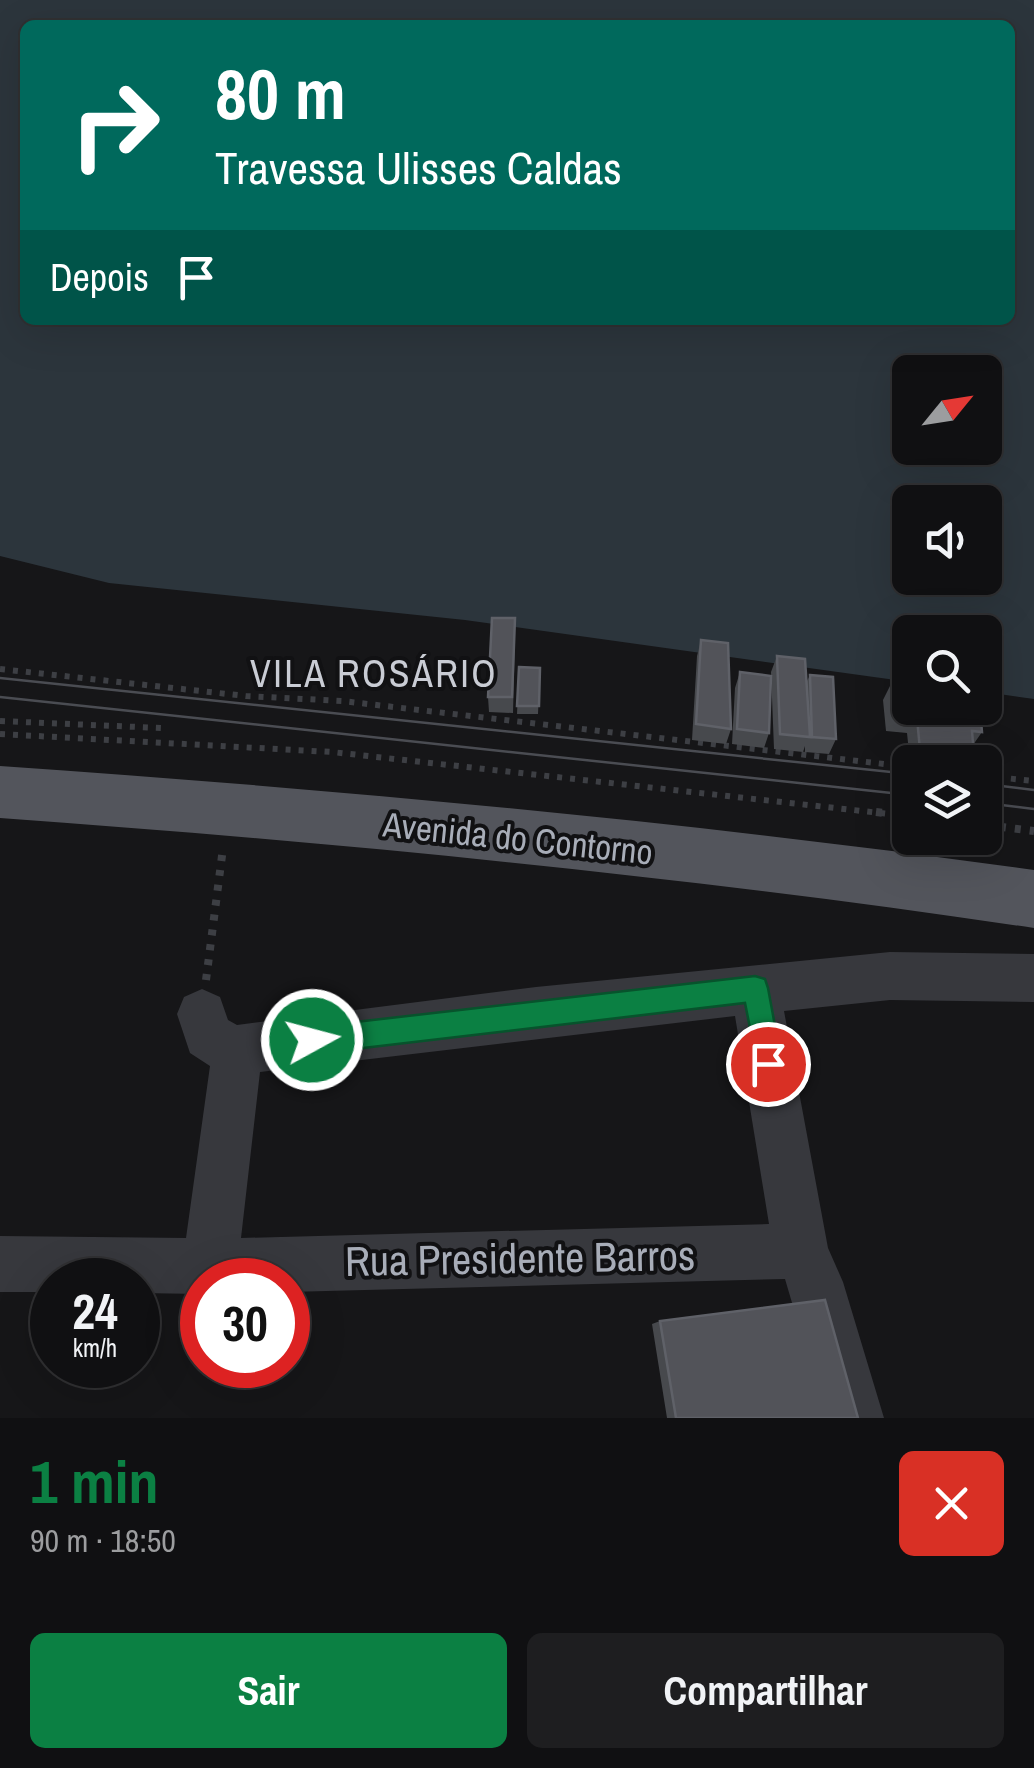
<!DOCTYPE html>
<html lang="pt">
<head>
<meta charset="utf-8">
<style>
  :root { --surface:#101012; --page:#1e1e20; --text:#f1f3f6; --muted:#9c9d9f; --line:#303032; --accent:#0b8043 }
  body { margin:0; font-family:"Archivo Narrow",sans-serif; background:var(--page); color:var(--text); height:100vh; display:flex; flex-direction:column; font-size:38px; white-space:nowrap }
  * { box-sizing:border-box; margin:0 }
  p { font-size:32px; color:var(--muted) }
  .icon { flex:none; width:55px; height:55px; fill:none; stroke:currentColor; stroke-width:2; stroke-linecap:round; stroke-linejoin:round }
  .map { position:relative; height:1418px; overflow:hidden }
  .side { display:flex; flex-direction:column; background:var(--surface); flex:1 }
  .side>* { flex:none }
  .top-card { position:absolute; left:20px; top:20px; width:995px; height:305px; border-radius:15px; box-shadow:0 10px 40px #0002,0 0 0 2px var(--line); background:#00695c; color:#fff; overflow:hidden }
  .needle { width:65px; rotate:60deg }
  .tools { position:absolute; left:892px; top:355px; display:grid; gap:20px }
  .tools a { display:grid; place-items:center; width:110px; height:110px; border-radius:15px; background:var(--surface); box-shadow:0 10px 40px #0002,0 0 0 2px var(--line); font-size:50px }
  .speed { position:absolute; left:30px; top:1258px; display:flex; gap:20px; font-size:50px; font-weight:700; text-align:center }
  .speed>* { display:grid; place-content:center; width:130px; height:130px; border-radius:50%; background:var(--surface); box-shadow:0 10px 40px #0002,0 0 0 2px var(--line); line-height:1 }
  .speed small { font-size:25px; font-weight:400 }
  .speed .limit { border:15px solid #d22; background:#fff; color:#111 }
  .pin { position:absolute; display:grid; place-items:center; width:85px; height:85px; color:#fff; margin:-42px; border:5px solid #fff; border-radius:50%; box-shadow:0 2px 10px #0007 }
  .me { position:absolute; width:110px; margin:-55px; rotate:83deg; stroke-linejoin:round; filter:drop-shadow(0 0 8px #0008) }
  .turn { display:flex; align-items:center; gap:35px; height:210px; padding:0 30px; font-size:45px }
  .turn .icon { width:130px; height:130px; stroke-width:2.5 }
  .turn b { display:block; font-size:70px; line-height:85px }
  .then { display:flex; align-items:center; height:95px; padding:0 30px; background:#0003; gap:20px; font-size:38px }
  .round { display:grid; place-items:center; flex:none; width:105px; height:105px; border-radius:15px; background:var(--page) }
  .head { display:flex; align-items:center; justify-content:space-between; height:170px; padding:0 30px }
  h1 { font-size:60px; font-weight:700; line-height:75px; color:var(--accent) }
  .button { display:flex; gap:20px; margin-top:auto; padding:20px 30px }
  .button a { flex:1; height:115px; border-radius:15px; background:var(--accent); color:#fff; font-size:40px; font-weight:700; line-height:115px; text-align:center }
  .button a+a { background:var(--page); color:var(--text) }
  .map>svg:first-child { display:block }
  .water { fill:#2c353c; fill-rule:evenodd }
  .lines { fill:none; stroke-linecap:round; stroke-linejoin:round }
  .path-far1 { stroke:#3d3f44; stroke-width:6; stroke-dasharray:5 8; stroke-linecap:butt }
  .path { stroke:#3d3f44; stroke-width:8; stroke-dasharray:6 9; stroke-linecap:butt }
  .minor { fill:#37383d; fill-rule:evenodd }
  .major { fill:#53555c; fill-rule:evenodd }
  .tram { stroke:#4a4c52; stroke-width:2.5 }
  .wall { fill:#47494d }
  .building { fill:#525359; stroke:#5f6168; stroke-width:2.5 }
  .route { fill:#0b8043; stroke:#07532c; stroke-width:2.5 }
  .labels { text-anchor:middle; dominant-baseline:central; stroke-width:8; stroke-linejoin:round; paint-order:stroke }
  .street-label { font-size:35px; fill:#a8adb8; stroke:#111113 }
  .neighbourhood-label { font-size:38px; letter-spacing:2.5px; fill:#c9ccd4; stroke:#111113 }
  .near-street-label { font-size:42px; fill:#a8adb8; stroke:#111113 }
</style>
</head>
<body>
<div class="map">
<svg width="1034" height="1418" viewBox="0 0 1034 1418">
  <rect width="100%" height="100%" fill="#161618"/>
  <path class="water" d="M0,0h1034v699l-49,-7v-60h-75v50l-445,-62 -356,-37 -109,-27zM25,25h985v295h-985zM910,372h75v76h-75zM910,502h75v76h-75z"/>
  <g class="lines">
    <path class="path-far1" d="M0,669l246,27 96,5 568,66
      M0,721l161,7
      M0,734l332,18 566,63
      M985,776l49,5"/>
    <path class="path" d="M876,812l34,4
      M985,825l49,6
      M206,980l17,-132"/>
    <path class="minor" d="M890,952l144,2v48l-144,-2 -106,11 44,237 15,34 41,136h-58l-41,-139 -497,13v-12h-86v14l-64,-1v-13h-86v12h-52v-56l186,2 24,-172 -20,-13 -13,-39 7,-17 18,-8 18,8 8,23 9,5 299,-38zM735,1016l34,208 -528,14 19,-166z"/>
    <path class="major" d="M0,766c346,24 691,56 1034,104v58c-343,-51 -688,-85 -1034,-110z"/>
    <path class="tram" d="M0,678l910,96
      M0,697l910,98
      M985,784l49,6
      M985,803l49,6"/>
  </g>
  <path class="wall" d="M515,635l-2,78 -24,-1 -1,-15z
    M701,640l30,89 -5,15 -34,-4 5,-84z
    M777,656l29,27 4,-8 26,64 -7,15 -24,-2v-6l-2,6 -29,-3 -3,-77z
    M900,666l36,50 46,16 -9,13 1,10 -5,7h-59l-3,-29 -21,-2 -3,-31z
    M519,667l21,1 -2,46h-21z
    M740,672l29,61 -5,15 -32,-4 3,-56z
    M660,1321l198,97h-191l-15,-94z"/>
  <path class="building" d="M492,618h23l-3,79h-24z
    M701,640l27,3 3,86 -35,-5z
    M777,656l28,3 5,78 -30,-3z
    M900,666l10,1v41h25l1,8 45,4 1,12 -10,-1 2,24 -54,-5 -3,-32 -22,-2 -3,-32 9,1z
    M519,667l21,1 -1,38h-22z
    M740,672l31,4 -2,57 -32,-4z
    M810,675l23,2 3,62 -24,-2z
    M825,1300l33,118h-182l-16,-97z"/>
  <path class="route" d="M755,976l10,3 3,9 14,76 -4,9 -10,4 -9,-4 -14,-70 -433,51 -9,-4 -4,-10 4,-9 9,-4z"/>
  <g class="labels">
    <g class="street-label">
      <text transform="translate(518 838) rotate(6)">Avenida do Contorno</text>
    </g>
    <g class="neighbourhood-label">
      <text x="374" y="673">VILA ROSÁRIO</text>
    </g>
    <g class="near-street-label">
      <text transform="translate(520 1258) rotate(-1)">Rua Presidente Barros</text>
    </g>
  </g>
</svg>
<div class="tools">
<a><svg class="needle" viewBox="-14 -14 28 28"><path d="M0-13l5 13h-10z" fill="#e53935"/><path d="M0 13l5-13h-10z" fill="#9c9d9f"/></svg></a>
<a><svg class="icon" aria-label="sound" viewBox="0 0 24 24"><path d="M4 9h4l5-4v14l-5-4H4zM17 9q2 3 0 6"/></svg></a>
<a><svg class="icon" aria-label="search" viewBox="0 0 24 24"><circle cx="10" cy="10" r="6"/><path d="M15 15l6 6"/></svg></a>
<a><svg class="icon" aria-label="layers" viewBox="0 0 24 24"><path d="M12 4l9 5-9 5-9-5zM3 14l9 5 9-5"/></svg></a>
</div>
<div class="speed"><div>24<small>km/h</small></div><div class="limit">30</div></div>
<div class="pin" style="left:768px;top:1064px;background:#d93025"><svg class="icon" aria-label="arrive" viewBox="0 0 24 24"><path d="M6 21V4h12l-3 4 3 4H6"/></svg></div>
<svg class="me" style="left:312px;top:1040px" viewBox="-20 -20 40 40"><circle r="17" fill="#0b8043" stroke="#fff" stroke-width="3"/><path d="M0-11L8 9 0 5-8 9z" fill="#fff"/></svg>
<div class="top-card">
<div class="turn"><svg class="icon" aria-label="right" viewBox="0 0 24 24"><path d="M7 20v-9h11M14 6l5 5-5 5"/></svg><div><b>80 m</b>Travessa Ulisses Caldas</div></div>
<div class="then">Depois<svg class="icon" aria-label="arrive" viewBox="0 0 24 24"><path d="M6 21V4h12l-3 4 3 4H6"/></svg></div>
</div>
</div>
<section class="side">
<div class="head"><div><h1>1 min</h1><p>90 m · 18:50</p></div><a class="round" style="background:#d93025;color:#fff"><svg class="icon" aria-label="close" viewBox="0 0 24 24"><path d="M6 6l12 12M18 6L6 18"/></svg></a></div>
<div class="button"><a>Sair</a><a>Compartilhar</a></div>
</section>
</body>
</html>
